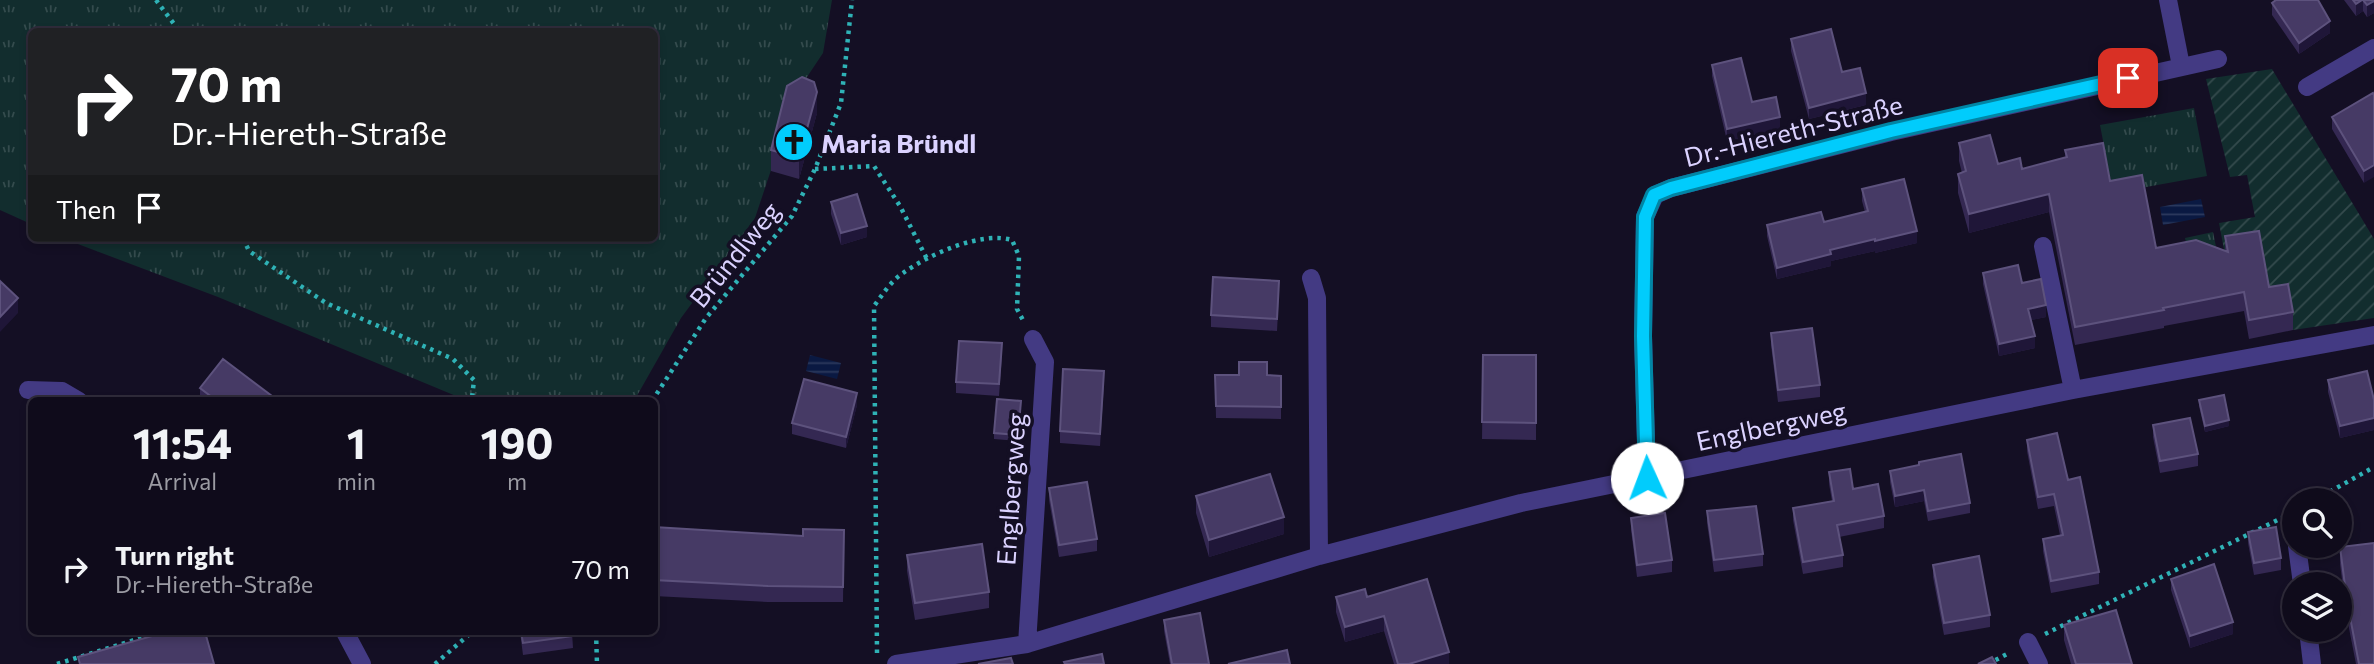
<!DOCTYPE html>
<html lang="en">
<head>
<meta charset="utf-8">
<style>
  :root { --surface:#0f0b1b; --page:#1d1928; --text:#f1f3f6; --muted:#9b9ba3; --line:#2f2b3a }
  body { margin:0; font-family:Commissioner,sans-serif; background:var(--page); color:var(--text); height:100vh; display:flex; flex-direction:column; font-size:26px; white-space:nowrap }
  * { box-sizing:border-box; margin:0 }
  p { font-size:23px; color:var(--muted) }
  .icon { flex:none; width:38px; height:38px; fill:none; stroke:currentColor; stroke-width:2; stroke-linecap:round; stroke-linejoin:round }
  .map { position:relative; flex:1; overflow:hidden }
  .drawer { position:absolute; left:28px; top:397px; width:630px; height:238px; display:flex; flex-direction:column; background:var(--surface); border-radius:10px; box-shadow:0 4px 10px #0003,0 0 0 2px var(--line) }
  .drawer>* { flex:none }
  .hud { position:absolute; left:28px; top:28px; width:630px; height:214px; border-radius:10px; box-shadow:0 4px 10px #0003,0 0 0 2px var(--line); background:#202124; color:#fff; overflow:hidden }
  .tools { position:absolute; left:2282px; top:488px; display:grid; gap:14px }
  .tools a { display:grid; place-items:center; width:70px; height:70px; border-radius:50%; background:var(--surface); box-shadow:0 4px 10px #0003,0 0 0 2px var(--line); font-size:35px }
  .pin { position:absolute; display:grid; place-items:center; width:60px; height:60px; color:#fff; margin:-30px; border-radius:14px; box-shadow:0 4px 10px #0006 }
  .me { position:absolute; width:77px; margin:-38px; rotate:358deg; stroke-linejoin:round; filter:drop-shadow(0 0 5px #0008) }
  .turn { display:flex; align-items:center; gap:24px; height:147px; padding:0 28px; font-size:32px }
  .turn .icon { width:91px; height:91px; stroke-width:2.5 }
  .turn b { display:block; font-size:49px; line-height:60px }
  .then { display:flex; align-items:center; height:66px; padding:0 28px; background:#0003; gap:14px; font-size:26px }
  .eta { display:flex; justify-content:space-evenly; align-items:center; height:119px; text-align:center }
  .eta b { font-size:42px; font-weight:700; line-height:49px }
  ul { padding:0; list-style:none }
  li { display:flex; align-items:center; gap:21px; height:105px; padding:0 28px }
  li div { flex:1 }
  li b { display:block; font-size:26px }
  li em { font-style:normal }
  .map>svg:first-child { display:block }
  .grass { fill:url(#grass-tufts) }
  .garden { fill:url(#garden-furrows) }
  .water { fill:url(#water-rules) }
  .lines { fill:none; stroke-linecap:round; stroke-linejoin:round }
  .path { stroke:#2fb2b6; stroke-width:4.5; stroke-dasharray:3.5 5; stroke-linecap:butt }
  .minor { stroke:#433a83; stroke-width:18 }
  .wall { fill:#342852 }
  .shaded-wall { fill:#1f1638 }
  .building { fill:#463a65; stroke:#5d527d; stroke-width:2 }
  .route-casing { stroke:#0185a4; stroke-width:18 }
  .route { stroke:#01ccfc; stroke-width:12 }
  .labels { text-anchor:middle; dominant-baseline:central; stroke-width:7; stroke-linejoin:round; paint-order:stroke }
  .street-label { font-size:26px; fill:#dbd2ff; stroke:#140f24 }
  .poi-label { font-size:26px; font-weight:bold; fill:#dbd2ff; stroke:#140f24; text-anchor:start }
</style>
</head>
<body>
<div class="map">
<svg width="2374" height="664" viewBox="0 0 2374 664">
  <defs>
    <pattern id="grass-tufts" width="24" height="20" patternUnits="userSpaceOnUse" patternTransform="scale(1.75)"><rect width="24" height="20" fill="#122d2e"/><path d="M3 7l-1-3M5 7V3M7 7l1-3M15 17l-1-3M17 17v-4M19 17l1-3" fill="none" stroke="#344b4d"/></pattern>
    <pattern id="garden-furrows" width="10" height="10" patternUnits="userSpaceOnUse" patternTransform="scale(1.75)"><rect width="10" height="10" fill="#122d2e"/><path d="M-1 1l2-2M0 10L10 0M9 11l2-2" fill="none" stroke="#344b4d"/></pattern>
    <pattern id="water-rules" width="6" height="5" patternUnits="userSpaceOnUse" patternTransform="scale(1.75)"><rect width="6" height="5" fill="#0a1942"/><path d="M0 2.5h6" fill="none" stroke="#2d3a5e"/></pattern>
  </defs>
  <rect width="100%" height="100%" fill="#140f24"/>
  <path class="grass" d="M0,0h832l-9,53 -36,54 -16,63 -16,48 -74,100 -47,83h-171l-7,-5 -238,-99 -156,-59h592v-206h-622l-1,192 -31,-14z
    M2194,108l13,68 -94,17 -13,-68z
    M2213,232l9,44 -32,-16 -5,-22z"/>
  <path class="garden" d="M2272,69l102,170v79l-81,12 -5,-27 -63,-48 -6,-32 36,-6 -8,-42 -17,2 -24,-98z"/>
  <path class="water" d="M2201,199l4,18 -42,8 -3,-18z
    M810,355l31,8 -4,16 -31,-8z"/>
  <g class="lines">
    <path class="path" d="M156,0l24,32
      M815,169l59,-3 26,40 27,53
      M243,238l6,13 77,52 127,56 21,21 -2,18 -3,3
      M652,401l54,-83 86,-102 23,-47 26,-66 11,-103
      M2315,500l59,-33
      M596,632l1,32
      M200,633l21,1 23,-2
      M2045,634l249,-122
      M877,653l-3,-347c9,-12 17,-25 29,-33 27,-19 78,-42 109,-33l7,16 -2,53 7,13
      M57,664l103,-32
      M435,664l37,-32
      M1988,664l21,-11"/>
    <path class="minor" d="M2168,0l13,66
      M2307,87l67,-39
      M2043,246l30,144
      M1311,278l6,20 2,258
      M28,390l34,1 17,10
      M1647,478l-4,-142 2,-119 10,-22 16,-7 220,-56 327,-73
      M2297,546l5,38
      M2308,630l4,34
      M345,632l17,32
      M2028,642l11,22
      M1027,644l18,-282 -12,-23
      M896,664l131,-20 292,-88 202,-53 552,-113 301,-55"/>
  </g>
  <path class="wall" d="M2344,0h30v13l-7,4 -4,-6 -7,5z
    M2272,3l58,30 -31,21 -27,-39z
    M1791,39l51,33 24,33 -57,14 -18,-68z
    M1712,65l40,37 28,27 -53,12 -15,-65z
    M2374,95l-10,88 -32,-54v-12z
    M817,113l-18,66 -28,-8v-21z
    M1959,143l39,21 24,5 43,-11v-8l45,31 46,67 69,3v-15l44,51 24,25v18l-44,9 -5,-28 -80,15v2l-89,17 -26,-133 -80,21 -11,-40v-19l4,-1 -3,-12z
    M1862,189l55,54 -42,10v-2l-44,10v5l-54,13 -10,-43v-11l57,-3 41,-10 -3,-11z
    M831,202l36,35 -26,8 -10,-31z
    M1983,273l39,10 24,34 -15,3 4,28 -36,8 -16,-72z
    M1279,293l-2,38 -66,-4v-12z
    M1771,333l49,52v12l-42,5 -7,-57z
    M1002,355l-3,41 -43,-3v-11z
    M1483,355h53v85l-54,-1z
    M1215,375l66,1v43l-65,-1z
    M2328,380l46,20v30l-34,8 -12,-46z
    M1104,383l-4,63 -40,-3v-12z
    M200,388l72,13h-72z
    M2199,400l30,26 -24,6 -6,-26z
    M857,405l-11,43 -54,-14v-11z
    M1021,407l-3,34 -24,-2v-6z
    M2153,425l45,29v12l-38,7 -7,-36z
    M2027,440l41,40 31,92v12l-48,9 -8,-42v-12l17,-4 -6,-29 -16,3 -11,-58z
    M1890,471l80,32v10l-42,8 -4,-20 -29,6 -5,-25z
    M1829,472l24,17 31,27v12l-45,9 4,18v12l-40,7 -10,-54v-12l39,-7 -3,-17z
    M1049,488l48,51v12l-38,6 -10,-57z
    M1196,496l88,38 -75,23 -13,-44z
    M1707,511l56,43v12l-49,6 -7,-49z
    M1631,518l41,42v12l-35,5 -6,-47z
    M654,527l149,9 41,-6 -1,72h-75l-114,-6z
    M2248,532l33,26v12l-27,5 -6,-32z
    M2340,547l34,117h-18l-9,-46 -7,-54z
    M907,555l82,37v16l-74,12 -8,-49z
    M1933,565l57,50v12l-46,8 -11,-58z
    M2171,579l62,55 -43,14 -19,-58z
    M1336,597h31l82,67h-55l-10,-33 -39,11 -9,-30z
    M1164,620l45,44h-39l-6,-33z
    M2064,625l68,39h-61l-7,-24z
    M520,632h52l1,16 -50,7z"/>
  <path class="shaded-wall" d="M2362,0h1v11l-7,5v-12z
    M2374,1v12l-7,4v-12z
    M2330,21v12l-31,21v-11z
    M817,92v21l-18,66v-21z
    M1866,93v12l-57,14v-11z
    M1780,117v12l-53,12v-12z
    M2374,165v12l-10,6v-12z
    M2049,194v18l-80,21v-19z
    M867,226v11l-26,8v-12z
    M1917,231v12l-42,10v-12z
    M1875,239v12l-44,10v5l-54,13v-11l53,-18z
    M18,298v15l-18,19v-15z
    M2046,305v12l-18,4v-12z
    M2035,336v12l-36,8v-12z
    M857,393v12l-11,43v-11z
    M2374,418v12l-34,8v-12z
    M2229,420v6l-24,6v-6z
    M1924,490v11l-29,6v-11z
    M1284,517v17l-75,23v-17z
    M1384,616v15l-39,11v-15z
    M2233,622v12l-43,14v-12z
    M1449,652v12h-40z"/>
  <path class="building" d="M2276,0h42l12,21 -31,22 -27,-40z
    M2353,0h9l-6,4z
    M2363,0h11v1l-7,4z
    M1831,29l11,43 18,-4 6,25 -57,15 -18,-69z
    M1741,58l11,44 24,-5 4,20 -53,12 -15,-64z
    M802,77l12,5 3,10 -18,66 -28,-8 16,-64z
    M2373,93l1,2v70l-10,6 -32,-54z
    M1990,135l8,29 22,-6 2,11 45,-12 -2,-7 38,-7 7,38 32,-6 14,73 40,-8 32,12 -3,-16 34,-5 10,56 19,-3 5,28 -44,8 -5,-28 -81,16 1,2 -89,17 -26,-133 -80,20 -11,-40 8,-3 -7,-28z
    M1904,179l13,52 -42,10v-2l-45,11 1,4 -54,14 -10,-43 54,-13 3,10 44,-11 -6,-22z
    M857,194l10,32 -26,7 -10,-31z
    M2018,265l4,18 19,-4 5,26 -18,4 7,27 -36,8 -16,-71z
    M1213,277l66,4 -2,38 -66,-4z
    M0,281l18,17 -18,19z
    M1812,328l8,57 -42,5 -7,-57z
    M959,341l43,2 -3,41 -43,-2z
    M1483,355h53v68l-54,-1z
    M223,359l49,37 -3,5h-52l-17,-13z
    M1239,362h28v13l14,1v31l-65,-1 -1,-31h24z
    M1063,369l41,2 -4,63 -40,-3z
    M2367,371l7,29v18l-34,8 -12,-46z
    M804,379l53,14 -11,44 -54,-14z
    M2224,395l5,25 -24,6 -6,-26z
    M997,399l24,2 -3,34 -24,-2z
    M2190,418l8,36 -38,7 -7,-36z
    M2057,433l11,47 12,-3 19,95 -48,9 -8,-42 20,-4 -9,-41 -16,3 -11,-57z
    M1961,454l9,49 -42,8 -4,-21 -29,6 -5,-25 29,-6v-3z
    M1850,469l3,20 25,-5 6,32 -47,9 6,30 -40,7 -10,-54 41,-7 -5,-29z
    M1270,474l14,43 -75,23 -13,-44z
    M1087,482l10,57 -38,6 -10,-57z
    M1756,506l7,48 -49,6 -7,-49z
    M1665,513l7,47 -35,5 -6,-47z
    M654,527l149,9v-7l41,1 -1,57 -75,-1 -114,-6z
    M2276,527l5,31 -27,5 -6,-31z
    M2374,543v121h-15l-12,-63 -7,-54z
    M982,544l7,48 -74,11 -8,-48z
    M1979,556l11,59 -46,8 -11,-58z
    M2214,564l19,58 -43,14 -19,-57z
    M1427,579l22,73 -40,12h-11l-14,-48 -39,11 -9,-30 29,-8 2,8z
    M2116,610l16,54h-56l-12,-39z
    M1200,613l9,51h-37l-8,-44z
    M166,632h39l9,32h-134l-2,-7z
    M521,632h51l1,4 -50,7z
    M1287,650l3,14h-62z
    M1102,654l2,10h-39l-1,-2z
    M1992,657l4,7h-18z
    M1011,658l2,6h-35z"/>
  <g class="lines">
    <g class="route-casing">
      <path id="route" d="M1647,478l-4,-142 2,-119 9,-22 17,-7 220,-57 237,-53"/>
    </g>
    <use href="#route" class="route"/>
  </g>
  <defs>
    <g id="church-disc" transform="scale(2.0125)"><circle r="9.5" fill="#01ccfc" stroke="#140f24"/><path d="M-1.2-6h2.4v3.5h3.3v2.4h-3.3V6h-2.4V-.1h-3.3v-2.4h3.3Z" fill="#111"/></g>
  </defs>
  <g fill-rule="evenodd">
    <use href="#church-disc" x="794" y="142"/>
  </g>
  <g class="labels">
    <g class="street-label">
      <text transform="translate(1793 130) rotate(-14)">Dr.-Hiereth-Straße</text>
      <text transform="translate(734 254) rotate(-51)">Bründlweg</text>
      <text transform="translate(1771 425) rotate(-12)">Englbergweg</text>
      <text transform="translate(1010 489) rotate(-86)">Englbergweg</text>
    </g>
    <g class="poi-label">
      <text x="821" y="142">Maria Bründl</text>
    </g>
  </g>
</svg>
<div class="tools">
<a><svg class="icon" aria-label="search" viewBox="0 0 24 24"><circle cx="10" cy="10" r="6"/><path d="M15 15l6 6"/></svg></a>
<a><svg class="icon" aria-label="layers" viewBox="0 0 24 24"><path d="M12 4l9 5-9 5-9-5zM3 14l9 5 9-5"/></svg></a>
</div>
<div class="pin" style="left:2128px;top:78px;background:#d93025"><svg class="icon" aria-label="arrive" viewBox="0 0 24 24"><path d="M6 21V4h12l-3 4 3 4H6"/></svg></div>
<svg class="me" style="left:1647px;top:478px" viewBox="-20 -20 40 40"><circle r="19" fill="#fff"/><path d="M0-13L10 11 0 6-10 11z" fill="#01ccfc"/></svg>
<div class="hud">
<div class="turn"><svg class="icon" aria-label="right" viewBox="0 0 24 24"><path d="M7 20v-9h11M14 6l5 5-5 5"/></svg><div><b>70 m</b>Dr.-Hiereth-Straße</div></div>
<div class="then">Then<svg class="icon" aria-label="arrive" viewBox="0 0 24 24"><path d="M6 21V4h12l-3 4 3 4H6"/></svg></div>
</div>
<section class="drawer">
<div class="eta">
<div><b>11:54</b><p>Arrival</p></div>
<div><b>1</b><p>min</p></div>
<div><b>190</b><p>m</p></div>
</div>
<ul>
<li><svg class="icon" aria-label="right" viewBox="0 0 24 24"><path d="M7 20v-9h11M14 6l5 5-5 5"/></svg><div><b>Turn right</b><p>Dr.-Hiereth-Straße</p></div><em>70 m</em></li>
</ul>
</section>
</div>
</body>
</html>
